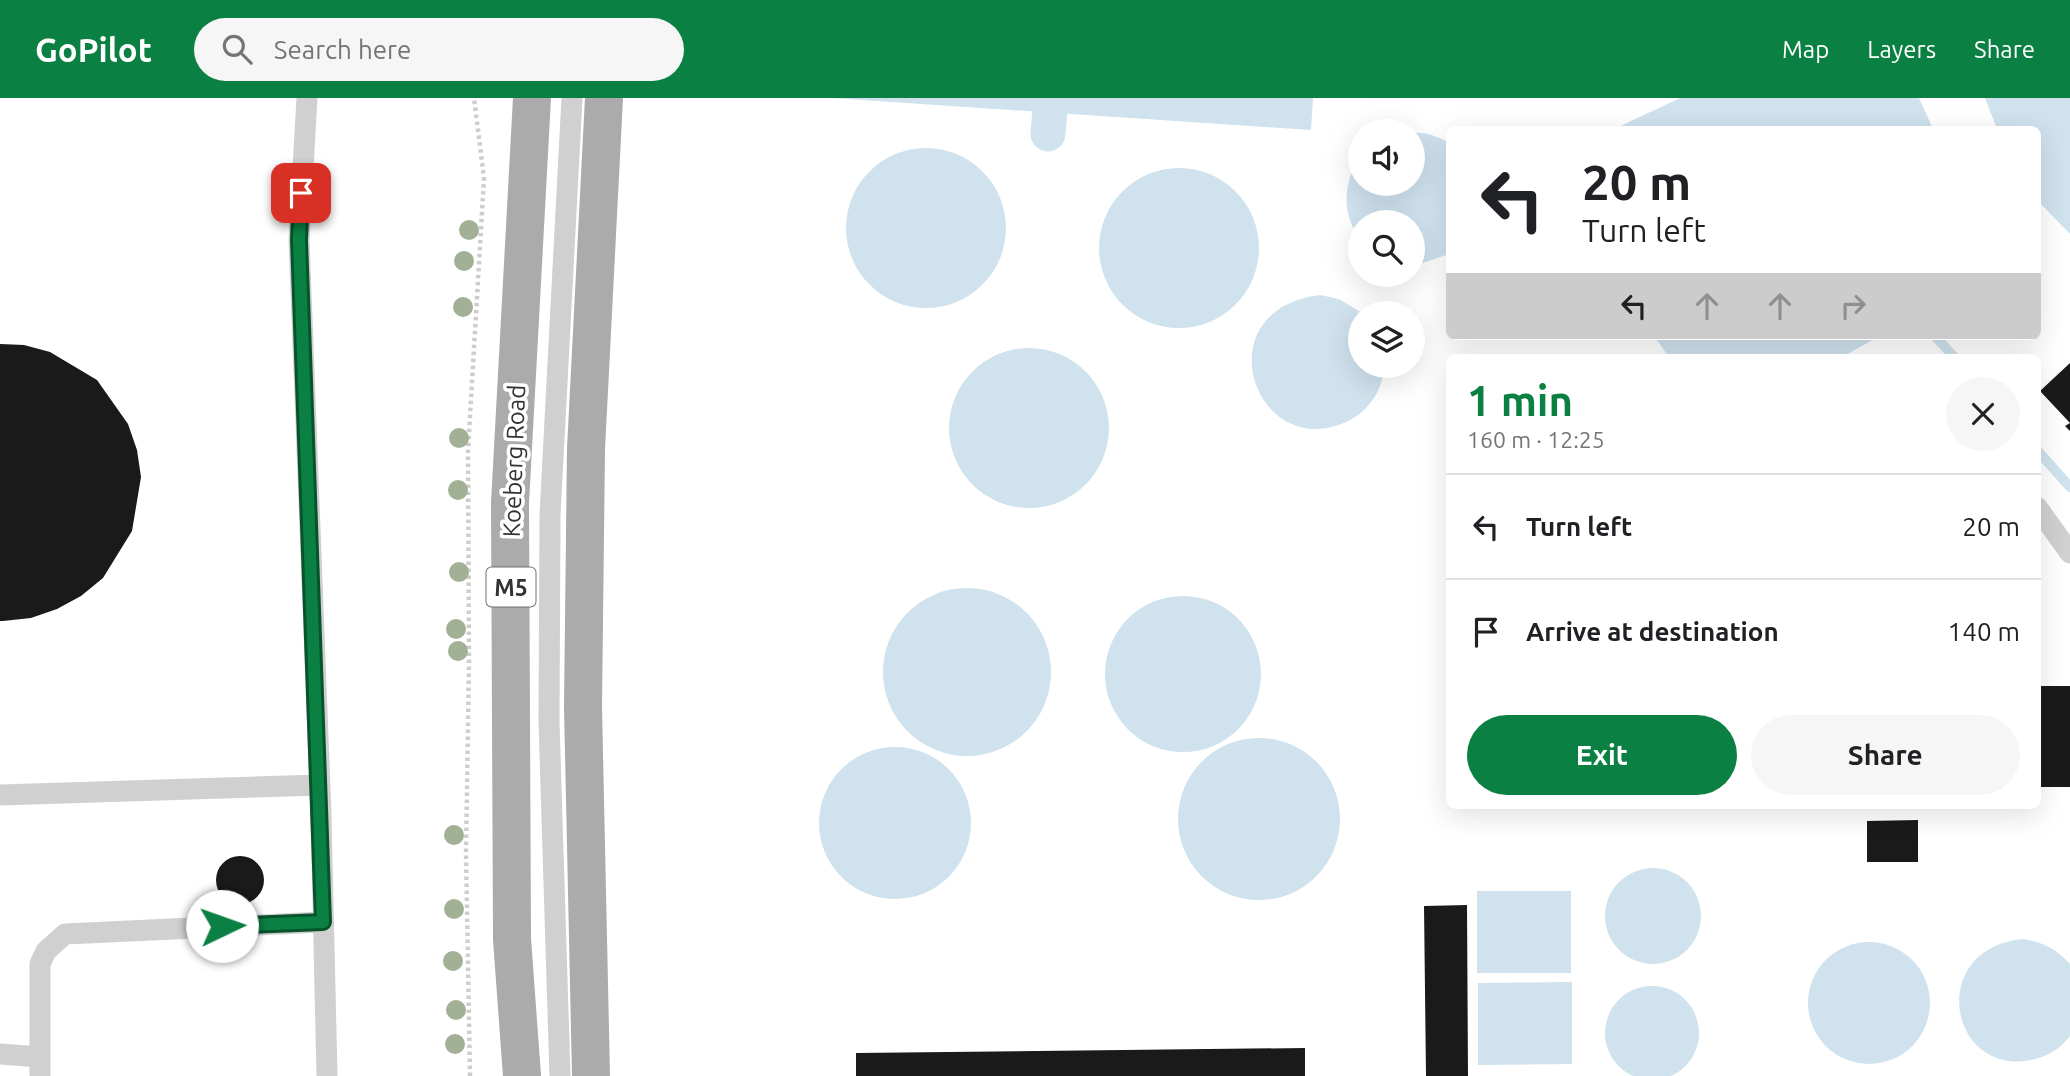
<!DOCTYPE html>
<html lang="en">
<head>
<meta charset="utf-8">
<style>
  :root { --surface:#fff; --page:#f6f6f6; --text:#202124; --muted:#757577; --line:#e0e0e0; --accent:#0b8043 }
  body { margin:0; font-family:Ubuntu,sans-serif; background:var(--page); color:var(--text); height:100vh; display:flex; flex-direction:column; font-size:26px; white-space:nowrap }
  * { box-sizing:border-box; margin:0 }
  p { font-size:23px; color:var(--muted) }
  .icon { flex:none; width:38px; height:38px; fill:none; stroke:currentColor; stroke-width:2; stroke-linecap:round; stroke-linejoin:round }
  .map { position:relative; flex:1; overflow:hidden }
  .drawer { position:absolute; left:1446px; top:256px; width:595px; height:455px; display:flex; flex-direction:column; background:var(--surface); border-radius:10px; box-shadow:0 7px 28px #0002 }
  .drawer>* { flex:none }
  .hud { position:absolute; left:1446px; top:28px; width:595px; height:214px; border-radius:10px; box-shadow:0 7px 28px #0002; background:#fff; color:var(--text); overflow:hidden }
  .buttons { position:absolute; left:1348px; top:21px; display:grid; gap:14px }
  .buttons a { display:grid; place-items:center; width:77px; height:77px; border-radius:50%; background:var(--surface); box-shadow:0 7px 28px #0002; font-size:35px }
  .pin { position:absolute; display:grid; place-items:center; width:60px; height:60px; color:#fff; margin:-30px; border-radius:14px; box-shadow:0 4px 10px #0006 }
  .me { position:absolute; width:77px; margin:-38px; rotate:87deg; stroke-linejoin:round; filter:drop-shadow(0 0 5px #0008) }
  .turn { display:flex; align-items:center; gap:24px; height:147px; padding:0 21px; font-size:32px }
  .turn .icon { width:91px; height:91px; stroke-width:2.5 }
  .turn b { display:block; font-size:49px; line-height:60px }
  .lanes { display:flex; align-items:center; height:66px; padding:0 21px; background:#0003; justify-content:center; gap:35px; direction:ltr }
  .lanes .off { opacity:.35 }
  .round { display:grid; place-items:center; flex:none; width:74px; height:74px; border-radius:37px; background:var(--page) }
  .headline { display:flex; align-items:center; justify-content:space-between; height:119px; padding:0 21px }
  h1 { font-size:42px; font-weight:600; line-height:52px; color:var(--accent) }
  .primary-button { display:flex; gap:14px; margin-top:auto; padding:14px 21px }
  .primary-button a { flex:1; height:80px; border-radius:42px; background:var(--accent); color:#fff; font-size:28px; font-weight:600; line-height:80px; text-align:center }
  .primary-button a+a { background:var(--page); color:var(--text) }
  ul { padding:0; list-style:none }
  li { display:flex; align-items:center; gap:21px; height:105px; padding:0 21px; border-top:2px solid var(--line) }
  li div { flex:1 }
  li b { display:block; font-size:26px }
  li em { font-style:normal }
  header { display:flex; align-items:center; gap:42px; box-sizing:border-box; height:98px; padding:0 35px; background:var(--accent); color:#fff }
  header strong { font-size:33px }
  nav { display:flex; gap:38px; margin-inline-start:auto; font-size:24px }
  .search { width:490px; height:63px; background:var(--page); display:flex; align-items:center; gap:18px; box-sizing:border-box; padding:0 24px; border-radius:38px; color:var(--muted); font-size:26px }
  .map>svg:first-child { display:block }
  .water { fill:#cfe2ee }
  .lines { fill:none; stroke-linecap:round; stroke-linejoin:round }
  .stream { stroke:#cfe2ee; stroke-width:10 }
  .canal { stroke:#cfe2ee; stroke-width:35 }
  .building { fill:#1a1a1a }
  .path { stroke:#cdcdcd; stroke-width:4.5; stroke-dasharray:3.5 3.5; stroke-linecap:butt }
  .service { stroke:#d0d0d0; stroke-width:21 }
  .primary { stroke:#ababab; stroke-width:38 }
  .tree { fill:#a2b095 }
  .route-casing { stroke:#07532c; stroke-width:18 }
  .route { stroke:#0b8043; stroke-width:12 }
  .labels { text-anchor:middle; dominant-baseline:central; stroke-width:7; stroke-linejoin:round; paint-order:stroke }
  .shield { fill:#fff; stroke:#707070; stroke-width:2 }
  .shield-label { font-size:23px; font-weight:bold; fill:#333 }
  .street-label { font-size:24px; fill:#333; stroke:#fff }
</style>
</head>
<body>
<header>
<strong>GoPilot</strong>
<div class="search"><svg class="icon" aria-label="search" viewBox="0 0 24 24"><circle cx="10" cy="10" r="6"/><path d="M15 15l6 6"/></svg>Search here</div>
<nav><a>Map</a><a>Layers</a><a>Share</a></nav>
</header>
<div class="map">
<svg width="2070" height="978" viewBox="0 0 2070 978">
  <rect width="100%" height="100%" fill="#fff"/>
  <path class="water" d="M832,0h481l-2,32z
    M1680,0h239l14,31h-319z
    M1985,0h85v136l-33,-34v-70l-40,-1z
    M1412,34l17,2 20,8v112l-32,11 -5,-1v-42h-52v17c-19,-27 -17,-55 0,-82v27h52z
    M846 130a80 80 0 1 1 160 0a80 80 0 1 1-160 0Z
    M1099 150a80 80 0 1 1 160 0a80 80 0 1 1-160 0Z
    M1320,197l19,4 23,14h-2v53h24c0,21 -14,43 -32,53 -95,51 -153,-109 -32,-124z
    M1654,238h226l-38,21h-173z
    M949 330a80 80 0 1 1 160 0a80 80 0 1 1-160 0Z
    M883 574a84 84 0 1 1 168 0a84 84 0 1 1-168 0Z
    M1105 576a78 78 0 1 1 156 0a78 78 0 1 1-156 0Z
    M1178 721a81 81 0 1 1 162 0a81 81 0 1 1-162 0Z
    M819 725a76 76 0 1 1 152 0a76 76 0 1 1-152 0Z
    M1605 818a48 48 0 1 1 96 0a48 48 0 1 1-96 0Z
    M1477,793h94v82h-94z
    M2023,841c21,3 33,10 47,25v72c-11,15 -27,23 -46,25 -77,8 -95,-113 -1,-122z
    M1808 905a61 61 0 1 1 122 0a61 61 0 1 1-122 0Z
    M1572,884v82l-94,1v-82z
    M1605 935a47 47 0 1 1 94 0a47 47 0 1 1-94 0Z"/>
  <g class="lines">
    <path class="stream" d="M1935,238l19,21
      M2037,352l33,37"/>
    <path class="canal" d="M1048,36l3,-36"/>
  </g>
  <path class="building" d="M0,246l24,1 26,7 47,28 31,44 9,26 4,27 -9,54 -29,47 -22,18 -24,13 -26,9 -28,3h-3z
    M2070,265v68l-5,-5 5,-3 -30,-32z
    M2038,588h32v101h-32z
    M1918,722v42h-51v-41z
    M216 782a24 24 0 1 1 48 0a24 24 0 1 1-48 0Z
    M1467,807l1,171h-42l-2,-170z
    M1305,950v28h-449v-23z"/>
  <g class="lines">
    <path class="path" d="M470,978l-4,-223 3,-191 -1,-211 16,-273 -10,-80"/>
    <path class="service" d="M307,0l-8,142 22,575 6,261
      M2037,409l33,46
      M0,697l320,-10
      M0,956l39,3
      M40,978v-112l6,-13 19,-17 258,-12
      M560,978l-11,-354 1,-207 22,-417"/>
    <path class="primary" d="M522,978l-10,-137 -2,-436 22,-405
      M591,978l-8,-369 3,-258 18,-351"/>
  </g>
  <g class="tree">
    <circle cx="469" cy="132" r="10"/>
    <circle cx="464" cy="163" r="10"/>
    <circle cx="463" cy="209" r="10"/>
    <circle cx="459" cy="340" r="10"/>
    <circle cx="458" cy="392" r="10"/>
    <circle cx="459" cy="474" r="10"/>
    <circle cx="456" cy="531" r="10"/>
    <circle cx="458" cy="553" r="10"/>
    <circle cx="454" cy="737" r="10"/>
    <circle cx="454" cy="811" r="10"/>
    <circle cx="453" cy="863" r="10"/>
    <circle cx="456" cy="912" r="10"/>
    <circle cx="455" cy="946" r="10"/>
  </g>
  <g class="lines">
    <g class="route-casing">
      <path id="route" d="M222,828l101,-4 -24,-682 2,-47"/>
    </g>
    <use href="#route" class="route"/>
  </g>
  <g class="labels">
    <rect class="shield" x="486.5" y="469.5" width="49" height="39" rx="5"/>
    <g class="shield-label">
      <text x="511" y="489">M5</text>
    </g>
    <g class="street-label">
      <text transform="translate(514 363) rotate(-88)">Koeberg Road</text>
    </g>
  </g>
</svg>
<div class="buttons">
<a><svg class="icon" aria-label="sound" viewBox="0 0 24 24"><path d="M4 9h4l5-4v14l-5-4H4zM17 9q2 3 0 6"/></svg></a>
<a><svg class="icon" aria-label="search" viewBox="0 0 24 24"><circle cx="10" cy="10" r="6"/><path d="M15 15l6 6"/></svg></a>
<a><svg class="icon" aria-label="layers" viewBox="0 0 24 24"><path d="M12 4l9 5-9 5-9-5zM3 14l9 5 9-5"/></svg></a>
</div>
<div class="pin" style="left:301px;top:95px;background:#d93025"><svg class="icon" aria-label="arrive" viewBox="0 0 24 24"><path d="M6 21V4h12l-3 4 3 4H6"/></svg></div>
<svg class="me" style="left:222px;top:828px" viewBox="-20 -20 40 40"><circle r="19" fill="#fff"/><path d="M0-13L10 11 0 6-10 11z" fill="#0b8043"/></svg>
<div class="hud">
<div class="turn"><svg class="icon" aria-label="left" viewBox="0 0 24 24"><path d="M17 20v-9H6M10 6l-5 5 5 5"/></svg><div><b>20 m</b>Turn left</div></div>
<div class="lanes"><svg class="icon" aria-label="left" viewBox="0 0 24 24"><path d="M17 20v-9H6M10 6l-5 5 5 5"/></svg><svg class="icon off" aria-label="ahead" viewBox="0 0 24 24"><path d="M12 20V5M6 11l6-6 6 6"/></svg><svg class="icon off" aria-label="ahead" viewBox="0 0 24 24"><path d="M12 20V5M6 11l6-6 6 6"/></svg><svg class="icon off" aria-label="right" viewBox="0 0 24 24"><path d="M7 20v-9h11M14 6l5 5-5 5"/></svg></div>
</div>
<section class="drawer">
<div class="headline"><div><h1>1 min</h1><p>160 m · 12:25</p></div><a class="round"><svg class="icon" aria-label="close" viewBox="0 0 24 24"><path d="M6 6l12 12M18 6L6 18"/></svg></a></div>
<ul>
<li><svg class="icon" aria-label="left" viewBox="0 0 24 24"><path d="M17 20v-9H6M10 6l-5 5 5 5"/></svg><div><b>Turn left</b></div><em>20 m</em></li>
<li><svg class="icon" aria-label="arrive" viewBox="0 0 24 24"><path d="M6 21V4h12l-3 4 3 4H6"/></svg><div><b>Arrive at destination</b></div><em>140 m</em></li>
</ul>
<div class="primary-button"><a>Exit</a><a>Share</a></div>
</section>
</div>
</body>
</html>
